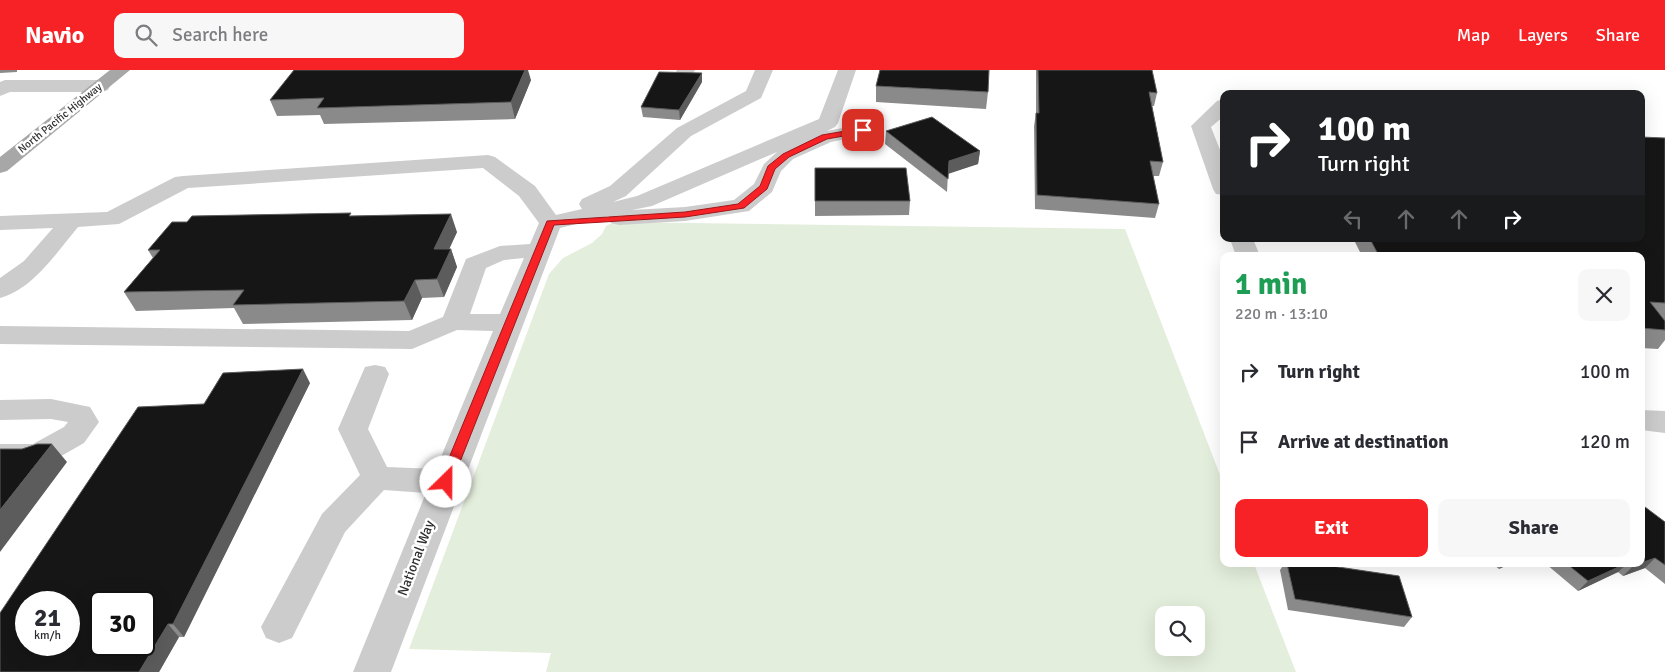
<!DOCTYPE html>
<html lang="en">
<head>
<meta charset="utf-8">
<style>
  :root { --surface:#fff; --page:#f7f7f7; --text:#2b2b33; --muted:#7c7c81; --accent:#f62226 }
  body { margin:0; font-family:Signika,sans-serif; background:var(--page); color:var(--text); height:100vh; display:flex; flex-direction:column; font-size:19px; white-space:nowrap }
  * { box-sizing:border-box; margin:0 }
  p { font-size:16px; color:var(--muted) }
  .icon { flex:none; width:28px; height:28px; fill:none; stroke:currentColor; stroke-width:2; stroke-linecap:round; stroke-linejoin:round }
  .map { position:relative; flex:1; overflow:hidden }
  .details { position:absolute; left:1220px; top:182px; width:425px; height:315px; display:flex; flex-direction:column; background:var(--surface); border-radius:10px; box-shadow:0 5px 20px #0002 }
  .details>* { flex:none }
  .hud { position:absolute; left:1220px; top:20px; width:425px; height:152px; border-radius:10px; box-shadow:0 5px 20px #0002; background:#202124; color:#fff; overflow:hidden }
  .fabs { position:absolute; left:1155px; top:536px; display:grid; gap:10px }
  .fabs a { display:grid; place-items:center; width:50px; height:50px; border-radius:10px; background:var(--surface); box-shadow:0 5px 20px #0002; font-size:25px }
  .speed { position:absolute; left:15px; top:521px; display:flex; gap:10px; font-size:25px; font-weight:700; text-align:center }
  .speed>* { display:grid; place-content:center; width:65px; height:65px; border-radius:50%; background:var(--surface); box-shadow:0 5px 20px #0002; line-height:1 }
  .speed small { font-size:12px; font-weight:400 }
  .speed .limit { border:2px solid #111; border-radius:8px; background:#fff; color:#111 }
  .pin { position:absolute; display:grid; place-items:center; width:42px; height:42px; color:#fff; margin:-21px; border-radius:10px; box-shadow:0 2px 8px #0006 }
  .me { position:absolute; width:55px; margin:-28px; rotate:23deg; stroke-linejoin:round; filter:drop-shadow(0 0 4px #0008) }
  .turn { display:flex; align-items:center; gap:18px; height:105px; padding:0 15px; font-size:22px }
  .turn .icon { width:65px; height:65px; stroke-width:2.5 }
  .turn b { display:block; font-size:35px; line-height:42px }
  .lanes { display:flex; align-items:center; height:48px; padding:0 15px; background:#0003; justify-content:center; gap:25px; direction:ltr }
  .lanes .off { opacity:.35 }
  .round { display:grid; place-items:center; flex:none; width:52px; height:52px; border-radius:10px; background:var(--page) }
  .overview { display:flex; align-items:center; justify-content:space-between; height:85px; padding:0 15px }
  h1 { font-size:30px; font-weight:700; line-height:38px; color:#1e9e55 }
  .button { display:flex; gap:10px; margin-top:auto; padding:10px 15px }
  .button a { flex:1; height:58px; border-radius:10px; background:var(--accent); color:#fff; font-size:20px; font-weight:700; line-height:58px; text-align:center }
  .button a+a { background:var(--page); color:var(--text) }
  ul { padding:0; list-style:none }
  li { display:flex; align-items:center; gap:15px; height:70px; padding:0 15px }
  li div { flex:1 }
  li b { display:block; font-size:19px }
  li em { font-style:normal }
  header { display:flex; align-items:center; gap:30px; box-sizing:border-box; height:70px; padding:0 25px; background:var(--accent); color:#fff }
  header strong { font-size:24px }
  nav { display:flex; gap:28px; margin-inline-start:auto; font-size:18px }
  .search { width:350px; height:45px; background:var(--page); display:flex; align-items:center; gap:12px; box-sizing:border-box; padding:0 18px; border-radius:10px; color:var(--muted); font-size:19px }
  .map>svg:first-child { display:block }
  .green { fill:#e4eedc; fill-rule:evenodd }
  .lines { fill:none; stroke-linecap:round; stroke-linejoin:round }
  .minor { fill:#ccc; fill-rule:evenodd }
  .major { fill:#a7a7a7; fill-rule:evenodd }
  .wall { fill:#8a8a8a }
  .shaded-wall { fill:#5c5c5c }
  .building { fill:#161616; stroke:#5c5c5c; fill-rule:evenodd }
  .route { fill:#f62226; stroke:#a01619 }
  .labels { text-anchor:middle; dominant-baseline:central; stroke-width:5; stroke-linejoin:round; paint-order:stroke }
  .far-street-label { font-size:11px; fill:#2f2f2f; stroke:#fff }
  .street-label { font-size:14px; fill:#2f2f2f; stroke:#fff }
</style>
</head>
<body>
<header>
<strong>Navio</strong>
<div class="search"><svg class="icon" aria-label="search" viewBox="0 0 24 24"><circle cx="10" cy="10" r="6"/><path d="M15 15l6 6"/></svg>Search here</div>
<nav><a>Map</a><a>Layers</a><a>Share</a></nav>
</header>
<div class="map">
<svg width="1665" height="602" viewBox="0 0 1665 602">
  <rect width="100%" height="100%" fill="#fff"/>
  <path class="green" d="M614,152l511,7 99,256v79h30l42,108h-750l5,-19 -142,-4 140,-375 14,-16 29,-15 10,-9 4,-8zM1164,545h32v33h-32z"/>
  <g class="lines">
    <path class="minor" d="M677,0h18l-4,6 -6,1 -6,-1 -3,-4z
      M755,0h18l-12,28 -70,38 -65,60 -13,6 24,-6 182,-77 19,-49h18l-18,53 -3,4 -8,4 36,-7 7,2 3,4 -3,4 -39,8 -38,17 -12,12 -9,21 -23,19 -64,10 -66,4 -8,-2 -3,-5 1,-2 -49,12 -169,444h-38l73,-179 -42,-3 -39,42 -53,106 -13,5 -13,-5 -5,-11 61,-113 38,-39 -22,-46 27,-62 10,-2 10,2 4,7 -21,55 19,38 49,2 57,-138 -36,-1 -45,19 -412,-5v-18l409,5 34,-14 23,-58 34,-13 30,-2 9,-21 -20,-27 -36,-28 -295,20 -69,36 -41,3c-20,24 -46,63 -78,71v-20l24,-17 29,-33 -53,2v-14l107,-4 68,-35 8,-1 305,-21 7,2 40,29 21,29 26,-6 -3,-5 3,-5 28,-13 67,-58 69,-37zM777,82l-13,12 -10,20 -20,16 -49,7 -53,3 20,-4zM524,188l-24,56h-30l16,-46 18,-8z
      M5,10h96l7,2 2,4 -2,4 -7,2h-91l-10,4v-14z
      M1224,29v17l-13,11 13,33v35l-8,-1 -3,-5 -22,-63 26,-25z
      M1230,169h23l7,17h-24z
      M51,329l39,8 9,15 -15,21 -35,20 -11,3h-38v-22h33l31,-17 4,-5 -17,-3 -51,1v-20z
      M1641,340l24,1v22l-24,-3z"/>
    <path class="major" d="M110,0h20l-123,101 -7,2v-16z"/>
  </g>
  <path class="wall" d="M0,0h17v2l-17,1z
    M1036,0h116l5,23 -3,13h-2l11,56 -4,14h-6l6,28 -4,14 -120,-9 -1,-83 2,-13z
    M531,10l-16,39 -191,5 -4,-9 -43,1 -7,-16z
    M702,12l-22,38 -37,-3 -2,-10z
    M876,16l112,6 -2,17 -110,-7z
    M886,61l94,20 -2,13 -30,9 -1,19 -62,-48z
    M1665,68v202l-7,9 -17,-1v-92h-279l-7,-14 -39,-3h325z
    M815,131h95l-1,14 -94,1z
    M352,146l105,16 -8,17h2l6,18 -13,30 -22,1 -10,22 -169,4 -9,-16 -98,3 -12,-19 29,-34 -5,-8z
    M310,313l-126,254h-5l-20,35 45,-268z
    M1665,452v62l-20,-16 -22,8 -5,-4 -40,19 -32,-27h95z
    M1284,494h34l94,53 -8,10 -116,-17 -8,-40z
    M1493,494h16l-10,5z"/>
  <path class="shaded-wall" d="M525,0h3l3,10 -16,39 -4,-17z
    M702,3v9l-22,38 -1,-10z
    M980,81l-2,13 -30,10 1,-13z
    M451,144l6,18 -16,35 -7,-18z
    M451,179l6,18 -13,30 -7,-18z
    M415,210l7,18 -10,22 -8,-19z
    M303,299l7,14 -126,254 -11,-13z
    M52,374l15,18 -67,90v-42z
    M1655,488l-10,10 -22,8 10,-10z
    M1504,494h5l-10,5z
    M1625,494h2l-9,8 -40,19 10,-10z
    M168,554l11,13 -20,35h-20z"/>
  <path class="building" d="M294,0h231l-14,32 -194,6 7,-10 -54,2z
    M880,0h109l-1,22 -112,-6z
    M1038,0h114l5,23 -8,-1 14,70 -13,-1 9,43 -122,-9 -1,-82h3z
    M659,2l43,1 -23,37 -38,-3z
    M932,47l48,34 -31,10 -1,18 -62,-48z
    M1641,67l24,1v165l-15,-1 15,19v9l-24,-2v-72h-262l-9,-17h271z
    M815,98h91l4,33h-95z
    M351,143l-2,3 102,-2 -17,35h17l-14,30 -22,1 -11,21 -171,4 11,-15 -120,2 36,-42h-12l24,-28h15l5,-6z
    M303,299l-130,255h-5l-29,48h-139v-59l138,-206 66,-3 19,-31zM26,532h43v43h-43zM101,532h43v43h-43z
    M37,374h15l-52,66v-61h22z
    M1641,434l24,18v43l-10,-7 -14,5z
    M1287,494h31l81,12 13,41 -117,-18z
    M1567,494h58l-37,17z
    M1630,494h10l-7,2z"/>
  <path class="route" d="M863,58h3v4l-39,7 -38,18 -14,12 -8,20 -23,19 -59,9 -131,8 -102,257 -2,3h-9l-2,-3 108,-261 138,-9 53,-8 22,-18 8,-20 15,-12 39,-19z"/>
  <g class="labels">
    <g class="far-street-label">
      <text transform="translate(60 48) rotate(-39)">North Pacific Highway</text>
    </g>
    <g class="street-label">
      <text transform="translate(416 488) rotate(-69)">National Way</text>
    </g>
  </g>
</svg>
<div class="fabs">
<a><svg class="icon" aria-label="search" viewBox="0 0 24 24"><circle cx="10" cy="10" r="6"/><path d="M15 15l6 6"/></svg></a>
</div>
<div class="speed"><div>21<small>km/h</small></div><div class="limit">30</div></div>
<div class="pin" style="left:863px;top:60px;background:#d93025"><svg class="icon" aria-label="arrive" viewBox="0 0 24 24"><path d="M6 21V4h12l-3 4 3 4H6"/></svg></div>
<svg class="me" style="left:446px;top:412px" viewBox="-20 -20 40 40"><circle r="19" fill="#fff"/><path d="M0-13L10 11 0 6-10 11z" fill="#f62226"/></svg>
<div class="hud">
<div class="turn"><svg class="icon" aria-label="right" viewBox="0 0 24 24"><path d="M7 20v-9h11M14 6l5 5-5 5"/></svg><div><b>100 m</b>Turn right</div></div>
<div class="lanes"><svg class="icon off" aria-label="left" viewBox="0 0 24 24"><path d="M17 20v-9H6M10 6l-5 5 5 5"/></svg><svg class="icon off" aria-label="ahead" viewBox="0 0 24 24"><path d="M12 20V5M6 11l6-6 6 6"/></svg><svg class="icon off" aria-label="ahead" viewBox="0 0 24 24"><path d="M12 20V5M6 11l6-6 6 6"/></svg><svg class="icon" aria-label="right" viewBox="0 0 24 24"><path d="M7 20v-9h11M14 6l5 5-5 5"/></svg></div>
</div>
<section class="details">
<div class="overview"><div><h1>1 min</h1><p>220 m · 13:10</p></div><a class="round"><svg class="icon" aria-label="close" viewBox="0 0 24 24"><path d="M6 6l12 12M18 6L6 18"/></svg></a></div>
<ul>
<li><svg class="icon" aria-label="right" viewBox="0 0 24 24"><path d="M7 20v-9h11M14 6l5 5-5 5"/></svg><div><b>Turn right</b></div><em>100 m</em></li>
<li><svg class="icon" aria-label="arrive" viewBox="0 0 24 24"><path d="M6 21V4h12l-3 4 3 4H6"/></svg><div><b>Arrive at destination</b></div><em>120 m</em></li>
</ul>
<div class="button"><a>Exit</a><a>Share</a></div>
</section>
</div>
</body>
</html>
